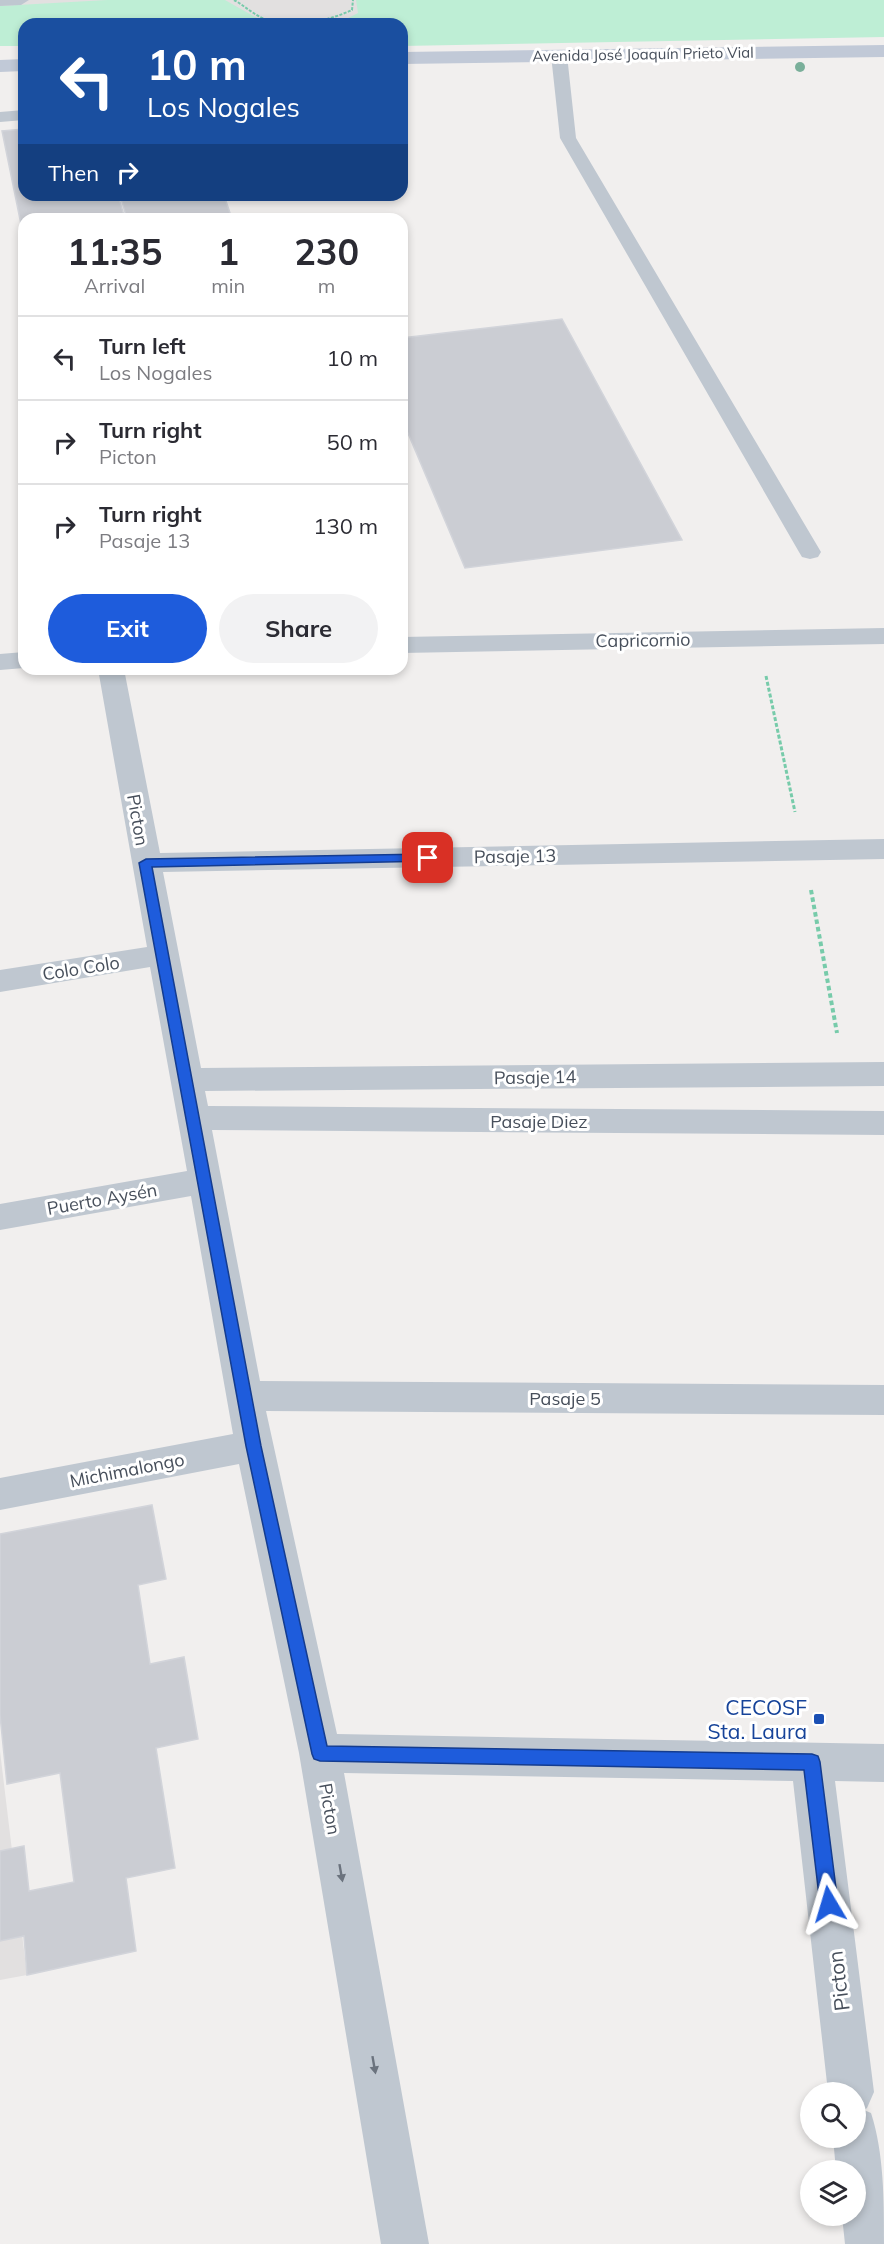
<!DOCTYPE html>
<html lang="en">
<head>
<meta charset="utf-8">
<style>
  :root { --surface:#fff; --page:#f2f2f3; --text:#2b2b33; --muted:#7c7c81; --line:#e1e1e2; --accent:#1e5cdc }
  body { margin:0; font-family:Mulish,sans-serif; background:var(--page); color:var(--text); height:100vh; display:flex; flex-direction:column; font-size:22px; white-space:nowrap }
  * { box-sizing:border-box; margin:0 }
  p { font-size:20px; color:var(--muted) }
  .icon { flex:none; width:33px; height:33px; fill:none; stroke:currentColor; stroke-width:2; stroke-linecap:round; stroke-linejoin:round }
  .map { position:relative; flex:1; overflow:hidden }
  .panel { position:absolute; left:18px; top:213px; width:390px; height:462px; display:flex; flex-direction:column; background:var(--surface); border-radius:18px; box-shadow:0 3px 9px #0003 }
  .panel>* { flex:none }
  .top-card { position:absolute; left:18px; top:18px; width:390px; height:183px; border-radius:18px; box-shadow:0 3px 9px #0003; background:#1a4fa0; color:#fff; overflow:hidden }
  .fabs { position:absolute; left:800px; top:2082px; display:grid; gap:12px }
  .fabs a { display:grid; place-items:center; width:66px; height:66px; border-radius:50%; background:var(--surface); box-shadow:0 3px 9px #0003; font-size:30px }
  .pin { position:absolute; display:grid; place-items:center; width:51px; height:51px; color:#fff; margin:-26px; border-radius:12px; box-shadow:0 3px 9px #0006 }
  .me { position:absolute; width:66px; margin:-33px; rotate:353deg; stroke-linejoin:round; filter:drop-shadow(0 0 4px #0008) }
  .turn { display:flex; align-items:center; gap:21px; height:126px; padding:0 30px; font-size:27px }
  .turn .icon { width:78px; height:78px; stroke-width:2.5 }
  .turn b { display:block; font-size:42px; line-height:51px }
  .then { display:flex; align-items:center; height:57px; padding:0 30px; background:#0003; gap:12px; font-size:22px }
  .eta { display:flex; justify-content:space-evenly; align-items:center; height:102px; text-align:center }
  .eta b { font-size:36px; font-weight:700; line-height:42px }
  .primary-button { display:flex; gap:12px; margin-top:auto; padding:12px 30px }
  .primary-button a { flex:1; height:69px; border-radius:36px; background:var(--accent); color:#fff; font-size:24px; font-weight:700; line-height:69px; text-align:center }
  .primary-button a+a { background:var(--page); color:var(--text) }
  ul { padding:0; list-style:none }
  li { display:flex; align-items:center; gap:18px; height:84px; padding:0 30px; border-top:2px solid var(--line) }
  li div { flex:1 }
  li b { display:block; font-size:22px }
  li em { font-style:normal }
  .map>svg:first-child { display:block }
  .education { fill:#e2e0e0 }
  .green { fill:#beeed5 }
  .building { fill:#cbcdd3; stroke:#d2d4da; stroke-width:1.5 }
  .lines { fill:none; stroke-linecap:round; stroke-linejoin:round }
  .path-far2 { stroke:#77cbaa; stroke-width:2; stroke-dasharray:3 1.5; stroke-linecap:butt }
  .path-far1 { stroke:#77cbaa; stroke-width:3; stroke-dasharray:4 2; stroke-linecap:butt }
  .path { stroke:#77cbaa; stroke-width:4; stroke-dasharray:4.5 3; stroke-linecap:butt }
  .service { fill:#bfc7d0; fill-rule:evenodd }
  .minor { fill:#bfc7d0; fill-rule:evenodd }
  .tertiary { fill:#bfc7d0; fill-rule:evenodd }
  .secondary { fill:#c1c9d7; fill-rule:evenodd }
  .tree { fill:#7aaf9a }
  .oneway { fill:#6b737e }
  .route { fill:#1e5cdc; stroke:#143c8f; stroke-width:1.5 }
  .transit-dot { fill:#1a4fb4; stroke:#fff; stroke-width:2 }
  .labels { text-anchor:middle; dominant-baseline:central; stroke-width:6; stroke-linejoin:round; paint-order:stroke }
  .far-street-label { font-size:15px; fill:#474f5b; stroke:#fff }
  .street-label { font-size:18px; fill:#474f5b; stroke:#fff }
  .near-transit-label { font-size:21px; fill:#164399; stroke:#fff; text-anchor:end }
  .near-street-label { font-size:21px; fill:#474f5b; stroke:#fff }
</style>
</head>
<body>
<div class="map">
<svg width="884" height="2244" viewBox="0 0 884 2244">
  <rect width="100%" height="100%" fill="#f1efee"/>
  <path class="education" d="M0,0h375l2,24h-353l-24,22z
    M0,1751l27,224 -27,5z"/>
  <path class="green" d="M107,0h118l32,18 20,6h-253v22h-24v-40z
    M356,0h528v37l-482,9v-22h-85l31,-6 10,-5z"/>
  <path class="building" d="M24,129v66h94l7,24h-101v20l-22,-108z
    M120,195h104l8,24h-105z
    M562,319l120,221 -217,28 -63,-149v-81z
    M152,1505l14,74 -28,6 12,79 34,-7 14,82 -42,9 19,120 -49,10 10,73 -109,24 -3,-39 -24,5v-90l24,-5 5,45 45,-9 -14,-109 -53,11 -7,-69v-181z"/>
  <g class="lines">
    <path class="path-far2" d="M234,0c11,6 21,16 33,20 26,9 61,1 85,-10l1,-10"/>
    <path class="path-far1" d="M766,676l29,136"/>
    <path class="path" d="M811,890l26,143"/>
    <path class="service" d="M0,0h29l-8,5 -21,1z
      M559,50l8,5 9,83 245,414 -3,5 -8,2 -8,-2 -3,-5 -239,-414 -9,-83z
      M24,110v10l-24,2v-10z"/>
    <path class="minor" d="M98,669h26l36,184 724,-14v20l-721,13 38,196 683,-6v24l-679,5 3,15 676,5v24l-672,-5 48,251 624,4v30l-618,-4 71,323 547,10v38l-49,-1 39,311 -7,16 -3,2 7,3c13,40 13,87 13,131h-39l-3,-28h13v-46h-19l-3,-32h22v-46h-27l-35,-311 -449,-8 85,471h-48l-82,-491 -60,-289 -239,46v-32l233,-44 -42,-238 -191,34v-26l187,-33 -37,-204 -150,25v-22l147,-23z"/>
    <path class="tertiary" d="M884,628v16l-482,9v-16z
      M24,652v16l-24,2v-16z"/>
    <path class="secondary" d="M884,45v12l-482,7v-12z
      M24,59v12l-24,1v-12z"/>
  </g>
  <circle class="tree" cx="800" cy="67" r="5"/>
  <defs><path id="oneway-solid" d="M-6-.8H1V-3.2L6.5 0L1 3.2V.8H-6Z" transform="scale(1.5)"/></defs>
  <g class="oneway">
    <use href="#oneway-solid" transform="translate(341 1873) rotate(80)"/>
    <use href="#oneway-solid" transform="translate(374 2065) rotate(80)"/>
  </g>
  <path class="route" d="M428,854l4,1v6l-280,6 109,579 66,300 485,8 6,2 2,6 18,142 -3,6 -6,2 -7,-2 -2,-6 -16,-134 -484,-9 -6,-2 -2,-5 -66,-308 -107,-583 7,-4z"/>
  <rect class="transit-dot" x="813" y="1713" width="12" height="12" rx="3"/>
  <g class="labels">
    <g class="far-street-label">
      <text transform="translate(643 54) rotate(-1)">Avenida José Joaquín Prieto Vial</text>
    </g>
    <g class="street-label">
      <text transform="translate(643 640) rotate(-1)">Capricornio</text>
      <text transform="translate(138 820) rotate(80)">Picton</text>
      <text transform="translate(515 856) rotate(-1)">Pasaje 13</text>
      <text transform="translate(81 968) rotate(-9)">Colo Colo</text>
      <text transform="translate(535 1077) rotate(-1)">Pasaje 14</text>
      <text x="539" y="1121">Pasaje Diez</text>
      <text transform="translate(102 1199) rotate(-10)">Puerto Aysén</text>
      <text x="565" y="1398">Pasaje 5</text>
      <text transform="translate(127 1470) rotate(-11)">Michimalongo</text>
      <text transform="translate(330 1809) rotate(80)">Picton</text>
    </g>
    <g class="near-transit-label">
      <text x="807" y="1707">CECOSF<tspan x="807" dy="24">Sta. Laura</tspan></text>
    </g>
    <g class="near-street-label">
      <text transform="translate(838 1981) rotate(-97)">Picton</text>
    </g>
  </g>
</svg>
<div class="fabs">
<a><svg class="icon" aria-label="search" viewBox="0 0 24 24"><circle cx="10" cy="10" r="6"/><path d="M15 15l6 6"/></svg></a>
<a><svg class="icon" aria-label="layers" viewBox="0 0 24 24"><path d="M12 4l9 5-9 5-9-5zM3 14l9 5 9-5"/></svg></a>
</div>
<div class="pin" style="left:428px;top:858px;background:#d93025"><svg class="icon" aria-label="arrive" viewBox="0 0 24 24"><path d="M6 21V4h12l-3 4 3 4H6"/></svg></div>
<svg class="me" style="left:829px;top:1904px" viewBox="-20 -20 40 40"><path d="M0-17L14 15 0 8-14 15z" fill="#1e5cdc" stroke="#fff" stroke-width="4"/></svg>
<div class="top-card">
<div class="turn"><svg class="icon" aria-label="left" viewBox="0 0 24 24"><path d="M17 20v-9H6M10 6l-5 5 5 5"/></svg><div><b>10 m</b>Los Nogales</div></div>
<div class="then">Then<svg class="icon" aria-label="right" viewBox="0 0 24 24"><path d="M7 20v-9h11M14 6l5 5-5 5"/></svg></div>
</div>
<section class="panel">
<div class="eta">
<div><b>11:35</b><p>Arrival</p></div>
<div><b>1</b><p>min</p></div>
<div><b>230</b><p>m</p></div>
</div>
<ul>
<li><svg class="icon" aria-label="left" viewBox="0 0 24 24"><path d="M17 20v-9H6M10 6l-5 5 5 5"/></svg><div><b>Turn left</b><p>Los Nogales</p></div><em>10 m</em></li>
<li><svg class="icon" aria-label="right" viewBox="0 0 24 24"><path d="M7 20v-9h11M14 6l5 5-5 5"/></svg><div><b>Turn right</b><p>Picton</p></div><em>50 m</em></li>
<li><svg class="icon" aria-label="right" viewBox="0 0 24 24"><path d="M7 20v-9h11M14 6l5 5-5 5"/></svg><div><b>Turn right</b><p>Pasaje 13</p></div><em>130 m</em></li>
</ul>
<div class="primary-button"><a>Exit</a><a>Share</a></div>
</section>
</div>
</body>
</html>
